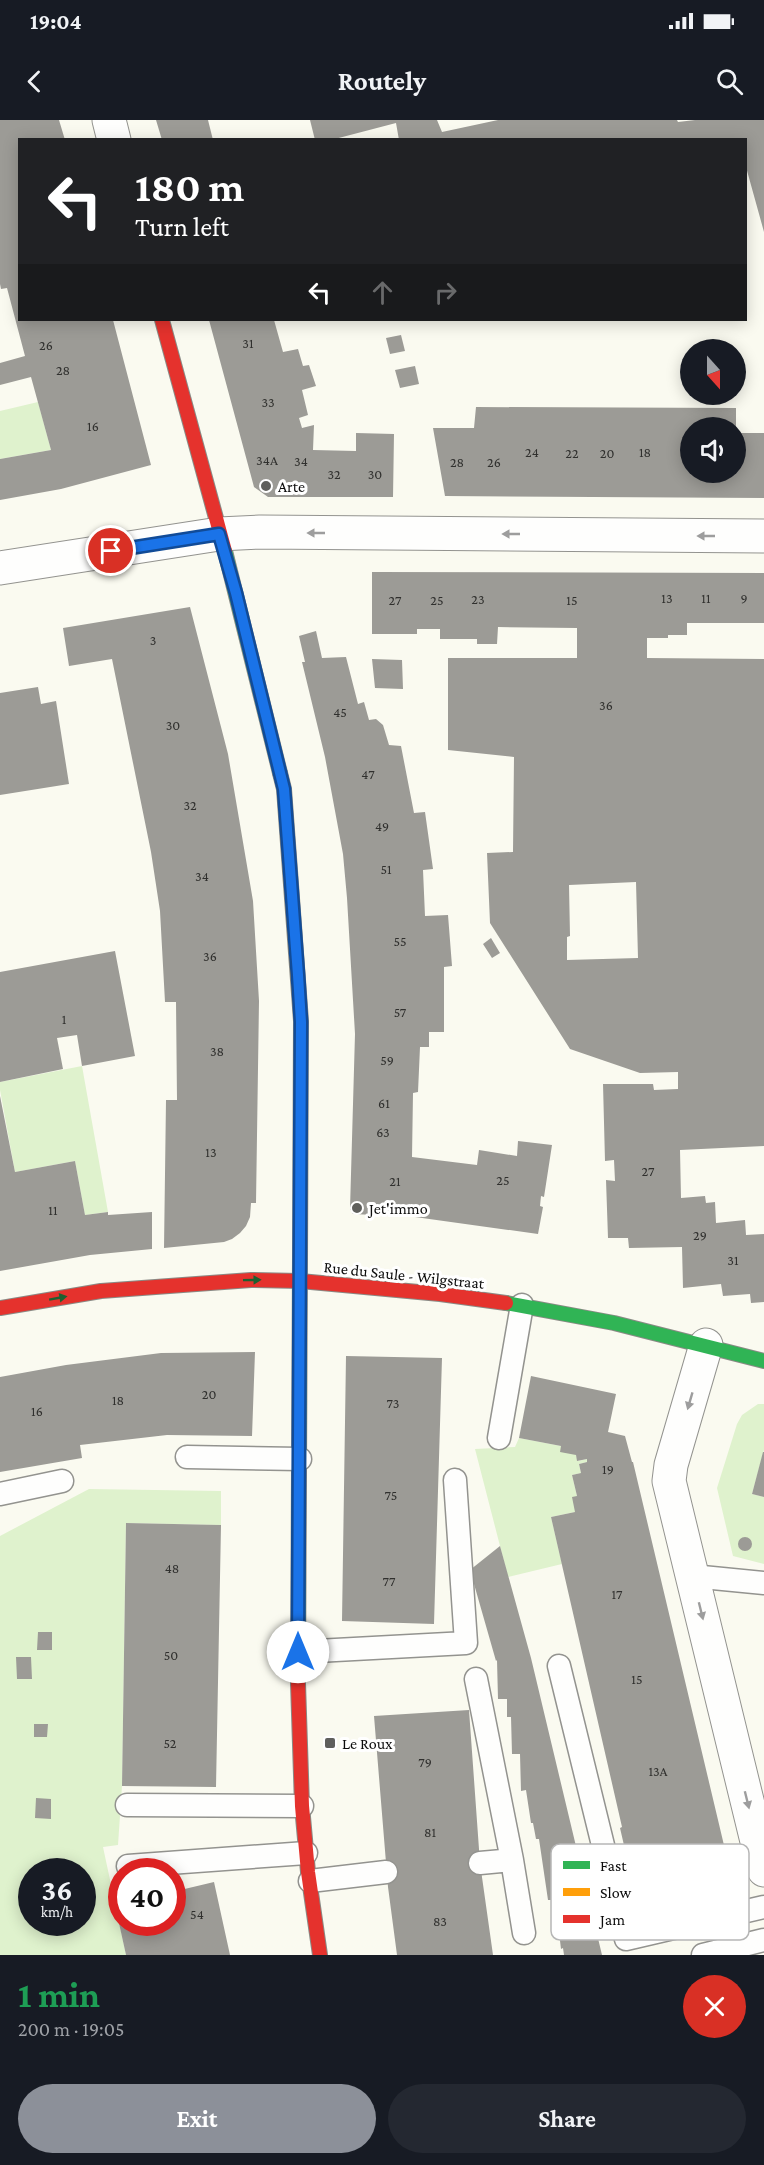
<!DOCTYPE html>
<html lang="en">
<head>
<meta charset="utf-8">
<style>
  :root { --surface:#171b24; --page:#242831; --text:#f1f3f6; --muted:#9ea1a6; --accent:#8c9099 }
  body { margin:0; font-family:"Crimson Pro",serif; background:var(--page); color:var(--text); height:100vh; display:flex; flex-direction:column; font-size:22px; white-space:nowrap }
  * { box-sizing:border-box; margin:0 }
  p { font-size:20px; color:var(--muted) }
  .icon { flex:none; width:33px; height:33px; fill:none; stroke:currentColor; stroke-width:2; stroke-linecap:round; stroke-linejoin:round }
  .map { position:relative; height:1835px; overflow:hidden }
  .details { display:flex; flex-direction:column; background:var(--surface); flex:1 }
  .details>* { flex:none }
  .guide { position:absolute; left:18px; top:18px; width:729px; height:183px; border-radius:0px; box-shadow:0 3px 15px #0003; background:#202124; color:#fff; overflow:hidden }
  .needle { width:39px; rotate:159deg }
  .buttons { position:absolute; left:680px; top:219px; display:grid; gap:12px }
  .buttons a { display:grid; place-items:center; width:66px; height:66px; border-radius:50%; background:var(--surface); box-shadow:0 3px 15px #0003; font-size:30px }
  .speed { position:absolute; left:18px; top:1738px; display:flex; gap:12px; font-size:30px; font-weight:700; text-align:center }
  .speed>* { display:grid; place-content:center; width:78px; height:78px; border-radius:50%; background:var(--surface); box-shadow:0 3px 15px #0003; line-height:1 }
  .speed small { font-size:15px; font-weight:400 }
  .speed .limit { border:9px solid #d22; background:#fff; color:#111 }
  .pin { position:absolute; display:grid; place-items:center; width:51px; height:51px; color:#fff; margin:-26px; border:3px solid #fff; border-radius:50%; box-shadow:0 2px 6px #0007 }
  .me { position:absolute; width:66px; margin:-33px; rotate:0deg; stroke-linejoin:round; filter:drop-shadow(0 0 4px #0008) }
  .turn { display:flex; align-items:center; gap:21px; height:126px; padding:0 18px; font-size:27px }
  .turn .icon { width:78px; height:78px; stroke-width:2.5 }
  .turn b { display:block; font-size:42px; line-height:51px }
  .lanes { display:flex; align-items:center; height:57px; padding:0 18px; background:#0003; justify-content:center; gap:30px; direction:ltr }
  .lanes .off { opacity:.35 }
  .round { display:grid; place-items:center; flex:none; width:63px; height:63px; border-radius:32px; background:var(--page) }
  .overview { display:flex; align-items:center; justify-content:space-between; height:102px; padding:0 18px }
  h1 { font-size:36px; font-weight:700; line-height:45px; color:#1e9e55 }
  .primary-button { display:flex; gap:12px; margin-top:auto; padding:12px 18px }
  .primary-button a { flex:1; height:69px; border-radius:36px; background:var(--accent); color:#fff; font-size:24px; font-weight:700; line-height:69px; text-align:center }
  .primary-button a+a { background:var(--page); color:var(--text) }
  .status { display:flex; justify-content:space-between; align-items:center; height:42px; padding:0 30px; background:var(--surface); direction:ltr }
  .status svg { height:16px; fill:currentColor }
  header { display:flex; justify-content:space-between; align-items:center; height:78px; padding:0 18px; background:var(--surface); font-size:27px; font-weight:700 }
  .map>svg:first-child { display:block }
  .green { fill:#dff2cd; fill-rule:evenodd }
  .building { fill:#9c9b96; fill-rule:evenodd }
  .lines { fill:none; stroke-linecap:round; stroke-linejoin:round }
  .lane-casing { stroke:#93938f; stroke-width:25 }
  .street-casing { stroke:#93938f; stroke-width:35 }
  .fast-casing { stroke:#8a8a85; stroke-width:16 }
  .slow-casing { stroke:#8a8a85; stroke-width:16 }
  .jam-casing { stroke:#8a8a85; stroke-width:16 }
  .lane { stroke:#fefefd; stroke-width:22 }
  .street { stroke:#fefefd; stroke-width:33 }
  .fast { stroke:#30b455; stroke-width:14 }
  .slow { stroke:#ff9f0a; stroke-width:14 }
  .jam { stroke:#e5322d; stroke-width:14 }
  .oneway { fill:#9d9d9d }
  .oneway2 { fill:#1e6030 }
  .route-casing { stroke:#114b97; stroke-width:15 }
  .route { stroke:#1a73e8; stroke-width:10 }
  .poi-dot { fill:#5f5f5c; stroke:#fff; stroke-width:2 }
  .labels { text-anchor:middle; dominant-baseline:central; stroke-width:6; stroke-linejoin:round; paint-order:stroke }
  .number-label { font-size:14px; fill:#30302e }
  .poi-label { font-size:16px; fill:#0c0c0c; stroke:#fff; text-anchor:start }
  .street-label { font-size:16px; fill:#0c0c0c; stroke:#fff }
  .key { fill:#fff; stroke:#b6b6b6; stroke-width:1.5 }
  .key-label { font-size:16px; fill:#0c0c0c }
</style>
</head>
<body>
<div class="status"><b>19:04</b><svg viewBox="0 0 49 12"><path d="M0 12V9h3v3zM5 12V6h3v6zM10 12V3h3v9zM15 12V0h3v12zM26 1h20v11H26zM47 4h2v5h-2z"/></svg></div>
<header><svg class="icon" aria-label="back" viewBox="0 0 24 24"><path d="M15 5l-7 7 7 7"/></svg>Routely<svg class="icon" aria-label="search" viewBox="0 0 24 24"><circle cx="10" cy="10" r="6"/><path d="M15 15l6 6"/></svg></header>
<div class="map">
<svg width="764" height="1835" viewBox="0 0 764 1835">
  <rect width="100%" height="100%" fill="#fafaf0"/>
  <path class="green" d="M38,282l13,48 -51,9v-48z
    M82,946l26,146 -23,3 -10,-54 -60,11 -15,-82v-8z
    M758,1284h6v46l-12,44 12,3v67l-31,-8 -16,-68 20,-64 5,-9z
    M519,1318l42,8 15,9 2,6 9,-2v3l-8,2 2,9 -9,2 5,21 -2,16 -24,5 11,47 -54,13 -33,-128 40,-2z
    M89,1369l132,2v34l-95,-2 -4,263 -4,59 -15,2 23,108h-126v-419zM32,1752h50v51h-50z"/>
  <path class="building" d="M0,0h59l6,20h-45v180h93l38,145 -90,24 -61,11v-41l51,-9 -20,-73 -31,8v-22l25,-7 -18,-68 -6,1 -1,-5z
    M156,0h52l5,20h-51z
    M310,0h127l5,12 56,-12h179l1,2 17,-2h69v112l-18,-65v-27h-347l-3,-17 -65,17h-16z
    M209,200h65l9,32 15,-3 5,17 6,-1 7,21 -14,4 6,25 -9,3 3,10 12,-3 -1,25 43,1v-18l38,1 -1,63h-125l-14,-10z
    M401,215l4,16 -15,3 -4,-16z
    M415,246l4,18 -19,4 -5,-18z
    M476,287l260,1v20h-46v44h45v-39h29v65l-319,-2 -12,-68h41z
    M372,452l392,1v50h-77v12h-19v3h-21v20l117,1v487l-84,4 1,48 24,-2 1,7 9,-1 1,21 29,-3 1,15 18,-1v68l-13,1 -1,-9 -27,2 -2,-12 -38,4 -1,-41 -53,1 -1,-10h-20l-2,-58 9,1 -1,-21 -9,1 -2,-77h50l1,6 24,-1v-17l-38,1 -70,-24 -80,-126 -3,-70 26,-1 1,-95 -66,-7v-92h129v-30l-79,-1 -1,17h-20v-5h-37v-10h-23v5h-45zM636,762l2,76 -71,2v-23l3,-1 -1,-51z
    M190,487l38,147 25,147 6,100 -3,202h-5l-1,14 -4,9 -6,7 -8,6 -8,3 -60,6 2,-148h11l-1,-98h-11l-5,-91 -9,-59 -39,-193 -43,7 -6,-38z
    M316,511l6,27 24,-1 12,47 6,-2 5,18 7,-1 7,6 6,20 12,1 13,67 11,-1 8,57 -10,1 2,46 23,-1 4,51 -8,1v65h-15v15h-9l-2,45 -5,1 -1,64 65,8 2,-15 38,6 1,-15 34,4 -8,52 -3,-1 -1,10 3,1 -5,27 -123,-17 -62,-3 -3,-5 5,-175 -8,-136 -4,-44 -18,-97 -23,-95h3l-6,-26z
    M372,539l30,1 1,29 -28,-1z
    M38,567l3,17 15,-3 13,83 -69,11v-102z
    M491,818l9,15 -8,5 -9,-14z
    M115,831l20,105 -53,10 -5,-31 -20,3 6,31 -63,13v-110z
    M0,976l15,76 60,-11 10,54 23,-3v3l44,-3v37l-62,6 -90,16z
    M255,1232l-3,84 -85,-1 -87,10 2,13 -82,14v-95l66,-12 95,-12z
    M346,1236l96,2 -8,266 -92,-3z
    M531,1256l85,18 -8,38 17,4 7,26h1l104,438 -95,23 -22,-95 2,-1 -71,-310 24,-5 -3,-15 5,-1 -5,-21 9,-2 -2,-9 8,-2v-3l-10,2 -1,-6 -16,-3 1,-6 -42,-8z
    M763,1332h1v45l-12,-3z
    M126,1403l95,2 -5,262 -94,-1z
    M738 1424a7 7 0 1 1 14 0a7 7 0 1 1-14 0Z
    M500,1426l31,112 71,297h-38l-1,-7 -2,1 -4,-33h-3l-3,-16h-3l-9,-61h-3l-3,-16h-2l-5,-33 -5,1 -1,-37h-8l-1,-37h-4v-18h-9l-1,-39 -1,1 -26,-91z
    M38,1512h14v18h-15z
    M16,1537h15l1,22h-15z
    M469,1590l11,153 13,92h-96l-9,-68 -14,-171z
    M34,1604h14l-1,13h-13z
    M36,1678l15,1v20l-16,-1z
    M214,1762l16,73h-104l-11,-50 7,-2v20h50v-31z"/>
  <g class="lines">
    <g class="lane-casing">
      <path id="lane" d="M499,1318l23,-133
        M187,1337l113,2
        M0,1374l62,-13
        M692,1456l72,7
        M298,1532l168,-9 -11,-163
        M559,1546l67,273 138,-32
        M476,1559l36,181
        M127,1685l175,1
        M480,1743l32,-3 12,73
        M128,1746l178,-13
        M310,1761l76,-9
        M703,1835l61,-15"/>
    </g>
    <g class="street-casing">
      <path id="street" d="M109,0l5,20
        M0,448l219,-34 41,-2 504,4
        M706,1225l-35,120 -2,16 95,389"/>
    </g>
    <g class="fast-casing">
      <path id="fast" d="M225,431l55,222
        M506,1183l108,20 150,38
        M298,1563l2,-425"/>
    </g>
    <g class="slow-casing">
      <path id="slow" d="M280,653l4,16 17,232 -1,237"/>
    </g>
    <g class="jam-casing">
      <path id="jam" d="M162,200l63,231
        M0,1188l101,-17 150,-11 49,1 140,13 66,9
        M298,1563l4,123 6,66 12,83"/>
    </g>
    <use href="#lane" class="lane"/>
    <use href="#street" class="street"/>
    <use href="#fast" class="fast"/>
    <use href="#slow" class="slow"/>
    <use href="#jam" class="jam"/>
  </g>
  <defs><path id="oneway-solid" d="M-6-.8H1V-3.2L6.5 0L1 3.2V.8H-6Z" transform="scale(1.5)"/></defs>
  <g class="oneway">
    <use href="#oneway-solid" transform="translate(316 413) rotate(-180)"/>
    <use href="#oneway-solid" transform="translate(511 414) rotate(-180)"/>
    <use href="#oneway-solid" transform="translate(706 416) rotate(-180)"/>
    <use href="#oneway-solid" transform="translate(690 1281) rotate(106)"/>
    <use href="#oneway-solid" transform="translate(701 1491) rotate(76)"/>
    <use href="#oneway-solid" transform="translate(747 1680) rotate(76)"/>
  </g>
  <g class="oneway2">
    <use href="#oneway-solid" transform="translate(252 1160) rotate(-1)"/>
    <use href="#oneway-solid" transform="translate(58 1178) rotate(-10)"/>
  </g>
  <g class="lines">
    <g class="route-casing">
      <path id="route" d="M111,431l108,-17 17,59 48,196 14,186 3,47 -3,630"/>
    </g>
    <use href="#route" class="route"/>
  </g>
  <g class="poi-dot">
    <circle cx="266" cy="366" r="6"/>
    <circle cx="357" cy="1088" r="6"/>
    <rect x="324" y="1617" width="12" height="12" rx="3"/>
  </g>
  <g class="labels">
    <g class="number-label">
      <text x="248" y="223">31</text>
      <text x="46" y="225">26</text>
      <text x="63" y="250">28</text>
      <text x="268" y="282">33</text>
      <text x="93" y="306">16</text>
      <text x="532" y="332">24</text>
      <text x="645" y="332">18</text>
      <text x="572" y="333">22</text>
      <text x="607" y="333">20</text>
      <text x="267" y="340">34A</text>
      <text x="301" y="341">34</text>
      <text x="457" y="342">28</text>
      <text x="494" y="342">26</text>
      <text x="334" y="354">32</text>
      <text x="375" y="354">30</text>
      <text x="667" y="478">13</text>
      <text x="706" y="478">11</text>
      <text x="744" y="478">9</text>
      <text x="478" y="479">23</text>
      <text x="395" y="480">27</text>
      <text x="437" y="480">25</text>
      <text x="572" y="480">15</text>
      <text x="153" y="520">3</text>
      <text x="606" y="585">36</text>
      <text x="340" y="592">45</text>
      <text x="173" y="605">30</text>
      <text x="368" y="654">47</text>
      <text x="190" y="685">32</text>
      <text x="382" y="706">49</text>
      <text x="386" y="749">51</text>
      <text x="202" y="756">34</text>
      <text x="400" y="821">55</text>
      <text x="210" y="836">36</text>
      <text x="400" y="892">57</text>
      <text x="64" y="899">1</text>
      <text x="217" y="931">38</text>
      <text x="387" y="940">59</text>
      <text x="384" y="983">61</text>
      <text x="383" y="1012">63</text>
      <text x="211" y="1032">13</text>
      <text x="648" y="1051">27</text>
      <text x="503" y="1060">25</text>
      <text x="395" y="1061">21</text>
      <text x="53" y="1090">11</text>
      <text x="700" y="1115">29</text>
      <text x="733" y="1140">31</text>
      <text x="209" y="1274">20</text>
      <text x="118" y="1280">18</text>
      <text x="393" y="1283">73</text>
      <text x="37" y="1291">16</text>
      <text x="608" y="1349">19</text>
      <text x="391" y="1375">75</text>
      <text x="172" y="1448">48</text>
      <text x="389" y="1461">77</text>
      <text x="617" y="1474">17</text>
      <text x="171" y="1535">50</text>
      <text x="637" y="1559">15</text>
      <text x="170" y="1623">52</text>
      <text x="425" y="1642">79</text>
      <text x="658" y="1651">13A</text>
      <text x="430" y="1712">81</text>
      <text x="197" y="1794">54</text>
      <text x="440" y="1801">83</text>
    </g>
    <g class="poi-label">
      <text x="278" y="366">Arte</text>
      <text x="369" y="1088">Jet'immo</text>
      <text x="342" y="1623">Le Roux</text>
    </g>
    <g class="street-label">
      <text transform="translate(404 1155) rotate(6)">Rue du Saule - Wilgstraat</text>
    </g>
  </g>
  <rect x="551" y="1724" width="198" height="96" rx="9" class="key"/>
  <rect x="563" y="1741" width="27" height="8" fill="#30b455"/>
  <rect x="563" y="1768" width="27" height="8" fill="#ff9f0a"/>
  <rect x="563" y="1795" width="27" height="8" fill="#e5322d"/>
  <g class="key-label">
    <text x="600" y="1751">Fast</text>
    <text x="600" y="1778">Slow</text>
    <text x="600" y="1805">Jam</text>
  </g>
</svg>
<div class="buttons">
<a><svg class="needle" viewBox="-14 -14 28 28"><path d="M0-13l5 13h-10z" fill="#e53935"/><path d="M0 13l5-13h-10z" fill="#9ea1a6"/></svg></a>
<a><svg class="icon" aria-label="sound" viewBox="0 0 24 24"><path d="M4 9h4l5-4v14l-5-4H4zM17 9q2 3 0 6"/></svg></a>
</div>
<div class="speed"><div>36<small>km/h</small></div><div class="limit">40</div></div>
<div class="pin" style="left:111px;top:431px;background:#d93025"><svg class="icon" aria-label="arrive" viewBox="0 0 24 24"><path d="M6 21V4h12l-3 4 3 4H6"/></svg></div>
<svg class="me" style="left:298px;top:1532px" viewBox="-20 -20 40 40"><circle r="19" fill="#fff"/><path d="M0-13L10 11 0 6-10 11z" fill="#1a73e8"/></svg>
<div class="guide">
<div class="turn"><svg class="icon" aria-label="left" viewBox="0 0 24 24"><path d="M17 20v-9H6M10 6l-5 5 5 5"/></svg><div><b>180 m</b>Turn left</div></div>
<div class="lanes"><svg class="icon" aria-label="left" viewBox="0 0 24 24"><path d="M17 20v-9H6M10 6l-5 5 5 5"/></svg><svg class="icon off" aria-label="ahead" viewBox="0 0 24 24"><path d="M12 20V5M6 11l6-6 6 6"/></svg><svg class="icon off" aria-label="right" viewBox="0 0 24 24"><path d="M7 20v-9h11M14 6l5 5-5 5"/></svg></div>
</div>
</div>
<section class="details">
<div class="overview"><div><h1>1 min</h1><p>200 m · 19:05</p></div><a class="round" style="background:#d93025;color:#fff"><svg class="icon" aria-label="close" viewBox="0 0 24 24"><path d="M6 6l12 12M18 6L6 18"/></svg></a></div>
<div class="primary-button"><a>Exit</a><a>Share</a></div>
</section>
</body>
</html>
